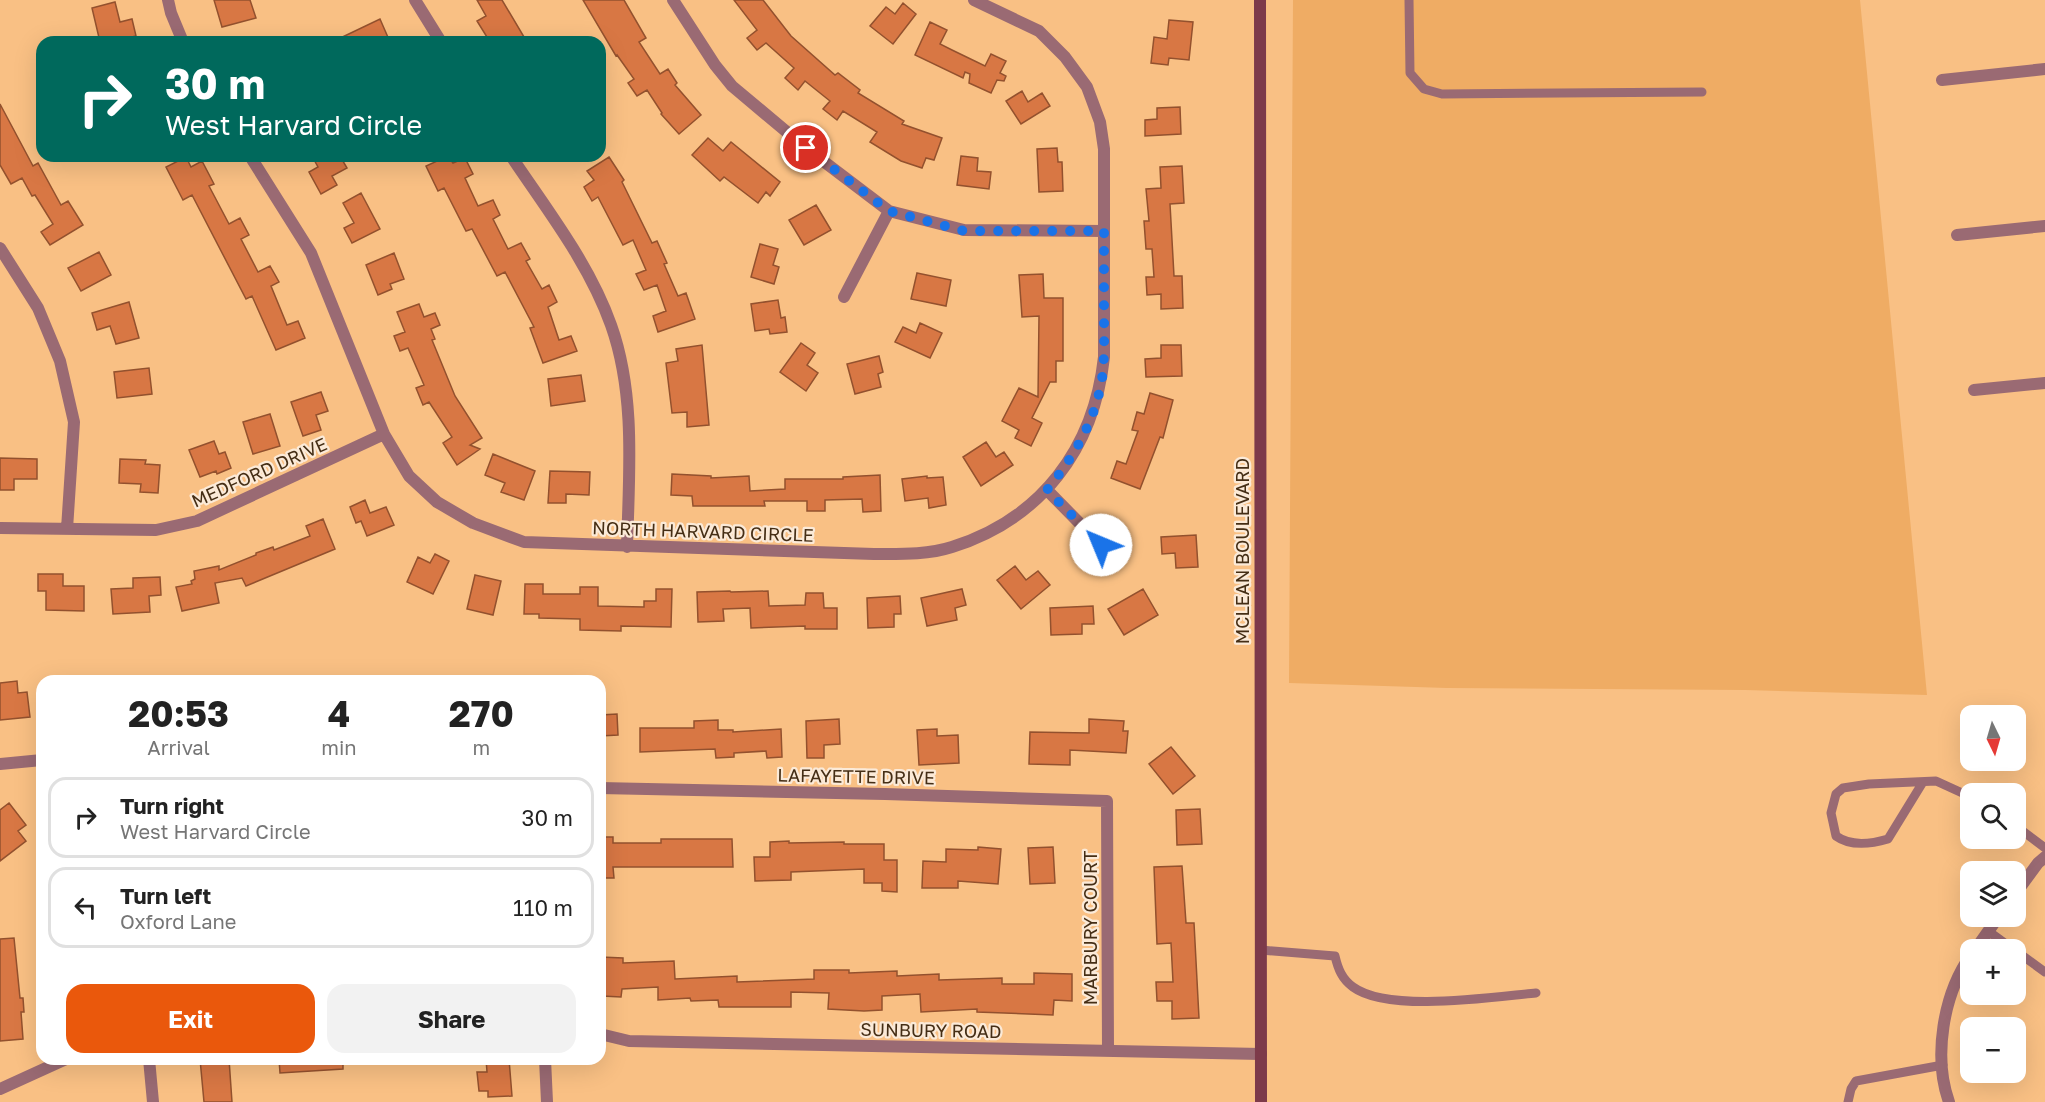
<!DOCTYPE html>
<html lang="en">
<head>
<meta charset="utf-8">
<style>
  :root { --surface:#fff; --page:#f2f2f2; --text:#222; --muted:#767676; --line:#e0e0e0; --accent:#ea580c }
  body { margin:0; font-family:"Golos Text",sans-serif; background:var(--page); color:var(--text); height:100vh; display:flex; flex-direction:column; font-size:22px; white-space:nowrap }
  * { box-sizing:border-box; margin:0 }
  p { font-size:20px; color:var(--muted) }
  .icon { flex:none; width:33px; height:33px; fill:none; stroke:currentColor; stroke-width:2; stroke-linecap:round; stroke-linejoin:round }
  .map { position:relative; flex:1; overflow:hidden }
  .drawer { position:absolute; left:36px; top:675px; width:570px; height:390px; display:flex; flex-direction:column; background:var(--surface); border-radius:18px; box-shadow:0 6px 24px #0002 }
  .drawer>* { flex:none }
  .top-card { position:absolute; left:36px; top:36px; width:570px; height:126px; border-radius:18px; box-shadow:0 6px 24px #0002; background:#00695c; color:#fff; overflow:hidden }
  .needle { width:39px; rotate:175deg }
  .controls { position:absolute; left:1960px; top:705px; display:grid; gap:12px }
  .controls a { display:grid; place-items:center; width:66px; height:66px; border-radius:12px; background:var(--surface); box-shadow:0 6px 24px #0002; font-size:30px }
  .pin { position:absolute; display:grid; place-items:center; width:51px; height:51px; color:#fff; margin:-26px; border:3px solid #fff; border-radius:50%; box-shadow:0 2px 6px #0007 }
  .me { position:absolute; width:66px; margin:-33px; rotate:315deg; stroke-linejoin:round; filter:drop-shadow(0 0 4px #0008) }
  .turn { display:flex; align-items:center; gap:21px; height:126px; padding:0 30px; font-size:27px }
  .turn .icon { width:78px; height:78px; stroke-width:2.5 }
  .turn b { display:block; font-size:42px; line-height:51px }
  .eta { display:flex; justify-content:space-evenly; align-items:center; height:102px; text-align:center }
  .eta b { font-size:36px; font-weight:700; line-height:42px }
  .cta { display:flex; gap:12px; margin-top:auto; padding:12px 30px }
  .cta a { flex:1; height:69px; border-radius:18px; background:var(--accent); color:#fff; font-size:24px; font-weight:700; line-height:69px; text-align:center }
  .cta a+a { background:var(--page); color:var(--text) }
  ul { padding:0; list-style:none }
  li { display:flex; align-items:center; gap:18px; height:81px; margin:0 12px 9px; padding:0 18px; border:3px solid var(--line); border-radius:18px }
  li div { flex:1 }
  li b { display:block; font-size:22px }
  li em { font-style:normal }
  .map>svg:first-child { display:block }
  .green { fill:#efac64 }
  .building { fill:#d87744; stroke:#93512e; stroke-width:1.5 }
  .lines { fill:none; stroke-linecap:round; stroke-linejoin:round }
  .lane { stroke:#9a6a73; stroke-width:9 }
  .street { stroke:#9a6a73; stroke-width:12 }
  .secondary { stroke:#7d3a4a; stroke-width:12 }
  .route { stroke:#1a73e8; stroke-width:10; stroke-dasharray:0 18 }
  .labels { text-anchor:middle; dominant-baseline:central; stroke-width:4.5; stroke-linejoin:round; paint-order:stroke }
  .street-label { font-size:18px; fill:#452e15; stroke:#fbead8 }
</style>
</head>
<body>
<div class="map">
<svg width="2045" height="1102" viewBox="0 0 2045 1102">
  <rect width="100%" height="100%" fill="#f9c084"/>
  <path class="green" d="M1293,0h567l67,695 -182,-5 -298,-2 -158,-5z"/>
  <path class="building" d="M214,0h36l6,18 -34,9z
    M477,0h25l25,42h-37l-13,-21 9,-5z
    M583,0h41l22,38 -7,4 21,32 8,-5 9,14 -2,2 26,30 -22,19 -18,-20 1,-1 -15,-23 -10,6 -9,-13 6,-4 -17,-24 -1,1z
    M734,0h29l28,36 44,39 3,-2 22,17 -2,3 46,28 -2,3 40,14 -8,22 -8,-2 -4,10 -21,-7 -31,-19 7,-10 -34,-21 -6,9 -14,-11 7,-8 -25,-20 -7,9 -13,-12 9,-10 -28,-25 -9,7 -10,-12 10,-8z
    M115,2l5,20 12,-3 4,17 -26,6h-10l-8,-34z
    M903,3l13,11 -23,30 -23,-18 16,-19 9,7z
    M380,19l10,23h-58z
    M1169,20l24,2 -4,38 -20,-2 -1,7 -17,-2 3,-26 13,2z
    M930,22l17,8 -7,14 12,6 33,16 6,-12 15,7 -6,12 6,3 -2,5 -7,-1 -6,13 -22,-10 1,-9 -5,-2 -2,6 -48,-23z
    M1022,91l6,11 14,-9 8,13 -29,18 -15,-23z
    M0,104l33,62 5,-3 23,42 7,-4 15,24 -33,20 -9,-13 12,-8 -18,-29 -3,1 -10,-18 -11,6 -11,-19z
    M1180,107l1,27 -36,2v-16l12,-1v-11z
    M708,138l15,13 8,-9 49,40 -10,14 -4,-4 -8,11 -34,-26 -4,4 -28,-26z
    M1057,148l1,14h4l1,29 -24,1 -2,-43z
    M312,156h28l7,12 -15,8 5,9 -16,9 -12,-22 9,-5z
    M448,156l5,7 12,-5 8,16 -8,4 13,28 15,-6 7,15 -7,4 15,30 13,-6 9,16 -4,2 16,28 7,-4 8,17 -9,5 11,33 12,-4 6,15 -34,12 -13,-35 4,-1 -29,-55 -8,4 -25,-47 -6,2 -22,-43 -6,3 -12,-25z
    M961,156l17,2 -1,13 14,1 -2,17 -32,-4z
    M186,157l5,10 11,-6 12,23 -5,2 20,38 11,-6 9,17 -8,4 17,33 12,-6 9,16 -8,4 16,39 11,-4 7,17 -29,12 -24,-54 -6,3 -54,-104 -9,5 -17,-33z
    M609,157l15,23 -2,2 30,61 5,-2 10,22 -3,1 14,32 8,-3 9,26 -37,13 -5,-16 13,-5 -9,-26 -13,5 -8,-16 10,-4 -13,-30 -10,5 -25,-48 -6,4 -8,-14 10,-7 -7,-9z
    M1182,166l2,37 -14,1 4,72h8l1,32 -22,1v-15l-14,1 -1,-18h8l-2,-28h-6l-2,-28h5l-3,-32 15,-1 -1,-21z
    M361,193l19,36 -28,14 -8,-15 10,-5 -11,-20z
    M816,205l15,25 -27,15 -15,-25z
    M760,244l18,5 -5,16 6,2 -5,17 -23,-7z
    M99,252l12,23 -30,16 -13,-23z
    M394,253l10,26 -14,5 2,5 -14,6 -12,-30z
    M917,273l34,7 -5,26 -35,-7z
    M1043,274l1,24h19v63h-7v21h-6l-18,36 10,5 -11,23 -16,-8 4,-8 -17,-9 17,-33 19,9 1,-81 -17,1 -3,-42z
    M778,300l3,18 4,-1 2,15 -17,2 -1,-5 -14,2 -4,-27z
    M129,302l10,36 -23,6 -6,-18 -13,4 -5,-17z
    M419,304l5,13 11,-4 5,12 -9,4 4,10 -3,1 23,56 27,42 -12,7 10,4 -23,16 -14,-22 9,-6 -23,-35 -6,3 -7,-17 8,-3 -16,-37 -8,3 -6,-15 11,-4 -8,-20z
    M920,323l22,10 -12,25 -35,-16 8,-15 13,6z
    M801,343l14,10 -8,12 11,8 -12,18 -26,-19z
    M702,345l7,80 -22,2v-15l-15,1 -6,-50 12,-2 -2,-12z
    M1161,345h20l1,31 -36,1 -1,-18 16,-1z
    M879,356l4,16 -5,2 3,13 -26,7 -8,-30z
    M149,368l3,26 -35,4 -3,-26z
    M581,375l4,26 -34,5 -3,-27z
    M321,392l7,19 -12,4 5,15 -18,6 -12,-34z
    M1150,393l23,7 -10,38 -3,-1 -20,52 -29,-11 6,-17 9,3 12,-33 -6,-1 5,-18 7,2z
    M270,414l10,32 -27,8 -10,-32z
    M214,441l5,13 6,-2 6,16 -14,6 -1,-3 -16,6 -11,-27z
    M986,442l10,15 8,-5 9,13 -32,21 -18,-29z
    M493,454l42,17 -11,29 -23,-8 4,-9 -20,-8z
    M0,458l37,1v20h-23v11h-14z
    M120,459l26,1 -1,4 15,1 -2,28 -18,-1 1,-8 -22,-1z
    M550,471l40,1 -1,23 -23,-1v9h-18z
    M672,474l39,2v2l38,-2 1,15 35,-2v-10h58v-2l37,-2 1,36 -18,1 -1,-13 -37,1v11h-18v-10h-43l1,5h-72l-1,-10 -21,-1z
    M927,476v2l16,-1 3,28 -17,3 -1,-10 -23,3 -3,-22z
    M365,500l5,13 16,-6 8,18 -27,11 -6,-15 -5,2 -6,-16z
    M323,519l12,30 -89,37 -4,-8 -27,5 4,20 -37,8 -6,-24 16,-3 -1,-3 4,-2 -1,-8 25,-5v4l37,-15v-2l17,-6 1,3 36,-14 -4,-10z
    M1196,535l2,32 -22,1 -1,-15 -13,1 -1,-17z
    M435,554l14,7 -16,33 -26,-12 11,-25 12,6z
    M1015,566l11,14 12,-9 12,14 -29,24 -24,-29z
    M38,574h25v12h21v25l-38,-1v-19h-8z
    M475,575l26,6 -8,34 -26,-6z
    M160,577l1,18 -12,1 1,16 -37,2 -2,-25 22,-1v-10z
    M525,584h18v10h37v-7h18v19l46,1v-6h12v-12h16l-1,38 -50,-1v5l-41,-1v-11l-41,-1v-4h-15z
    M962,589l4,16 -11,3 2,12 -30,6 -6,-28z
    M1143,589l15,26 -34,20 -16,-26z
    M730,591l1,1 37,-1 1,15 36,-1 1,-12h17l1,15h13v21h-32v-3l-54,2 -1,-20 -27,1 1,12 -26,1 -1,-30z
    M900,596l1,18h-7v13l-26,1 -1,-30z
    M1093,606l1,18h-12v10l-31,1 -1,-27z
    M17,681l1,12 9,-1 3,25 -30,3v-37z
    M617,714l1,21 -18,1v-21z
    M839,719l1,25 -16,1v13h-17l-1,-37z
    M1089,719l35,2 -1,10h5l-2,22 -56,-3v15l-41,-1 1,-32 59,1z
    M718,720v10h15v2l48,-3 1,28 -15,1 -1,-7 -32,2v4l-18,1 -1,-9 -75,3v-24h54v-7z
    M937,729v7l21,-1 1,28 -40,2 -2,-35z
    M1171,747l24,29 -22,18 -24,-30z
    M9,803l17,22 -8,6 8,10 -26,20v-51z
    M1200,809l2,35 -25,1 -1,-35z
    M600,837h13v6h48v-4h71l1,28h-120l1,11h-14z
    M789,841v2l55,-1v2h40v16h13v32l-15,-1v-8h-18v-14l-73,3v8l-36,1 -1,-24h16v-15z
    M978,847l23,2 -3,35 -40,-3v7h-36l1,-27 23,1v-13l32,1z
    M1053,847l2,36 -25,1 -2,-36z
    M1182,866l4,57h8l5,95 -27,1v-18h-15l-1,-19h17l-2,-39 -14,1 -3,-77z
    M14,938l6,60h3l1,14h-3l2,27 -23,2v-102z
    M600,957l23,1v5l51,-2 1,18 62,-3v6l77,-3v-9h35v3l48,-2v5l42,-2v6l63,-2v6h32v-11l38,1v27l-18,-1 -1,15 -76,-3v-3l-56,3 -1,-18 -38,2v14l-18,1 -36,-2 1,-16 -38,-1v15h-72l-1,-7 -27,1 -1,-3 -32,2v-13l-36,2 -1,8 -19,-1z
    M200,1059h29l3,43h-28z
    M279,1059h64v10l-63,4z
    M486,1059h23l3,37 -24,1v-6h-9l-2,-19h10z"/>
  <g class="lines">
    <path class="lane" d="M1409,0l1,73 14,16 18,5 260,-2
      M1923,782l-35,57c-17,5 -37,8 -52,-3l-5,-23 5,-19 7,-6 26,-4 67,-3 35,16
      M2016,826l29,22
      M1988,931l26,19
      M1261,950l74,6c3,13 7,23 18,31 35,26 140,10 183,6
      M2016,951l29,21
      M1848,1102l3,-13 5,-8 87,-16"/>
    <path class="street" d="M168,0l3,13 12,29
      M415,0l26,42
      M673,0l42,65 17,21 74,62 83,63 75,19 140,1
      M1942,80l103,-11
      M250,156l61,97 73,181 25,42 28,26 36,21 51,19 350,12c26,0 53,1 78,-7 89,-28 142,-98 152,-190v-208l-4,-27 -13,-35 -22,-30 -26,-26 -65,-31
      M511,156c36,54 78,107 100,169 25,70 18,149 16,222
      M1957,235l88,-9
      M0,248l38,60 22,53 14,61 -7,107
      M844,297l45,-86
      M1974,390l71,-7
      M1047,490l54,55
      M0,528l156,2 41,-9 187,-87
      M0,764l42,-4
      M600,788l285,6 222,7 1,250
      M2016,893l22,-30 7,-6
      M1975,950l24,-34
      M600,1034l29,7 632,13
      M149,1059l4,43
      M545,1059l2,43
      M0,1089l66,-30
      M1949,1102c-16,-45 -6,-108 22,-147"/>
    <path class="secondary" d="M1260,0l1,1102"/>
  </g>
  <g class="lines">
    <path class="route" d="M806,148l83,63 75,20h140c0,26 0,53 0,79 0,23 1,46 -2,69 -7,43 -29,79 -55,111l54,55"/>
  </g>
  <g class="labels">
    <g class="street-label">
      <text transform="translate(259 472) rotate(-24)">MEDFORD DRIVE</text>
      <text transform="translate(703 531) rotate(2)">NORTH HARVARD CIRCLE</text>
      <text transform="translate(1242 551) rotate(-90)">MCLEAN BOULEVARD</text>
      <text transform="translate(856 776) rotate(1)">LAFAYETTE DRIVE</text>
      <text transform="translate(1090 928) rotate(-90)">MARBURY COURT</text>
      <text transform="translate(931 1030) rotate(1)">SUNBURY ROAD</text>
    </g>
  </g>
</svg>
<div class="controls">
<a><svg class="needle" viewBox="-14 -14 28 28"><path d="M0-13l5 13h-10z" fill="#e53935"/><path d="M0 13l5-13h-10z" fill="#767676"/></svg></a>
<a><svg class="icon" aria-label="search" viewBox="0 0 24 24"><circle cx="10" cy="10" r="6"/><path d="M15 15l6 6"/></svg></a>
<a><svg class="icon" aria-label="layers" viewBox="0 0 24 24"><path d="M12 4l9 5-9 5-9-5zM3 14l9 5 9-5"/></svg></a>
<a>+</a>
<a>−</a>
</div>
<div class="pin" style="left:806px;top:148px;background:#d93025"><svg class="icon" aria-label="arrive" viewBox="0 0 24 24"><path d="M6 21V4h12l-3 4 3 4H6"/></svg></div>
<svg class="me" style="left:1101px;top:545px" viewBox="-20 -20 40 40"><circle r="19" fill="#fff"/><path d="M0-13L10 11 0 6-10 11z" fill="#1a73e8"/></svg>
<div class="top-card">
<div class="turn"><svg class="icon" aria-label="right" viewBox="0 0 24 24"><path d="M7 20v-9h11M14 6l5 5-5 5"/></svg><div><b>30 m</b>West Harvard Circle</div></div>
</div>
<section class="drawer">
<div class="eta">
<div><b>20:53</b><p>Arrival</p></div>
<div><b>4</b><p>min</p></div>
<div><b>270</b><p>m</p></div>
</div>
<ul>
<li><svg class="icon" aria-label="right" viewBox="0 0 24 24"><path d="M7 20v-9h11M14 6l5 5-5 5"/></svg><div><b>Turn right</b><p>West Harvard Circle</p></div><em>30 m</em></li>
<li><svg class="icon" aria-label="left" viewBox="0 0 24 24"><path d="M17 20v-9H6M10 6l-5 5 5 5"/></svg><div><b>Turn left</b><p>Oxford Lane</p></div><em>110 m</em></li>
</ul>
<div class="cta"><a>Exit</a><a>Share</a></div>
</section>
</div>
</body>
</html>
